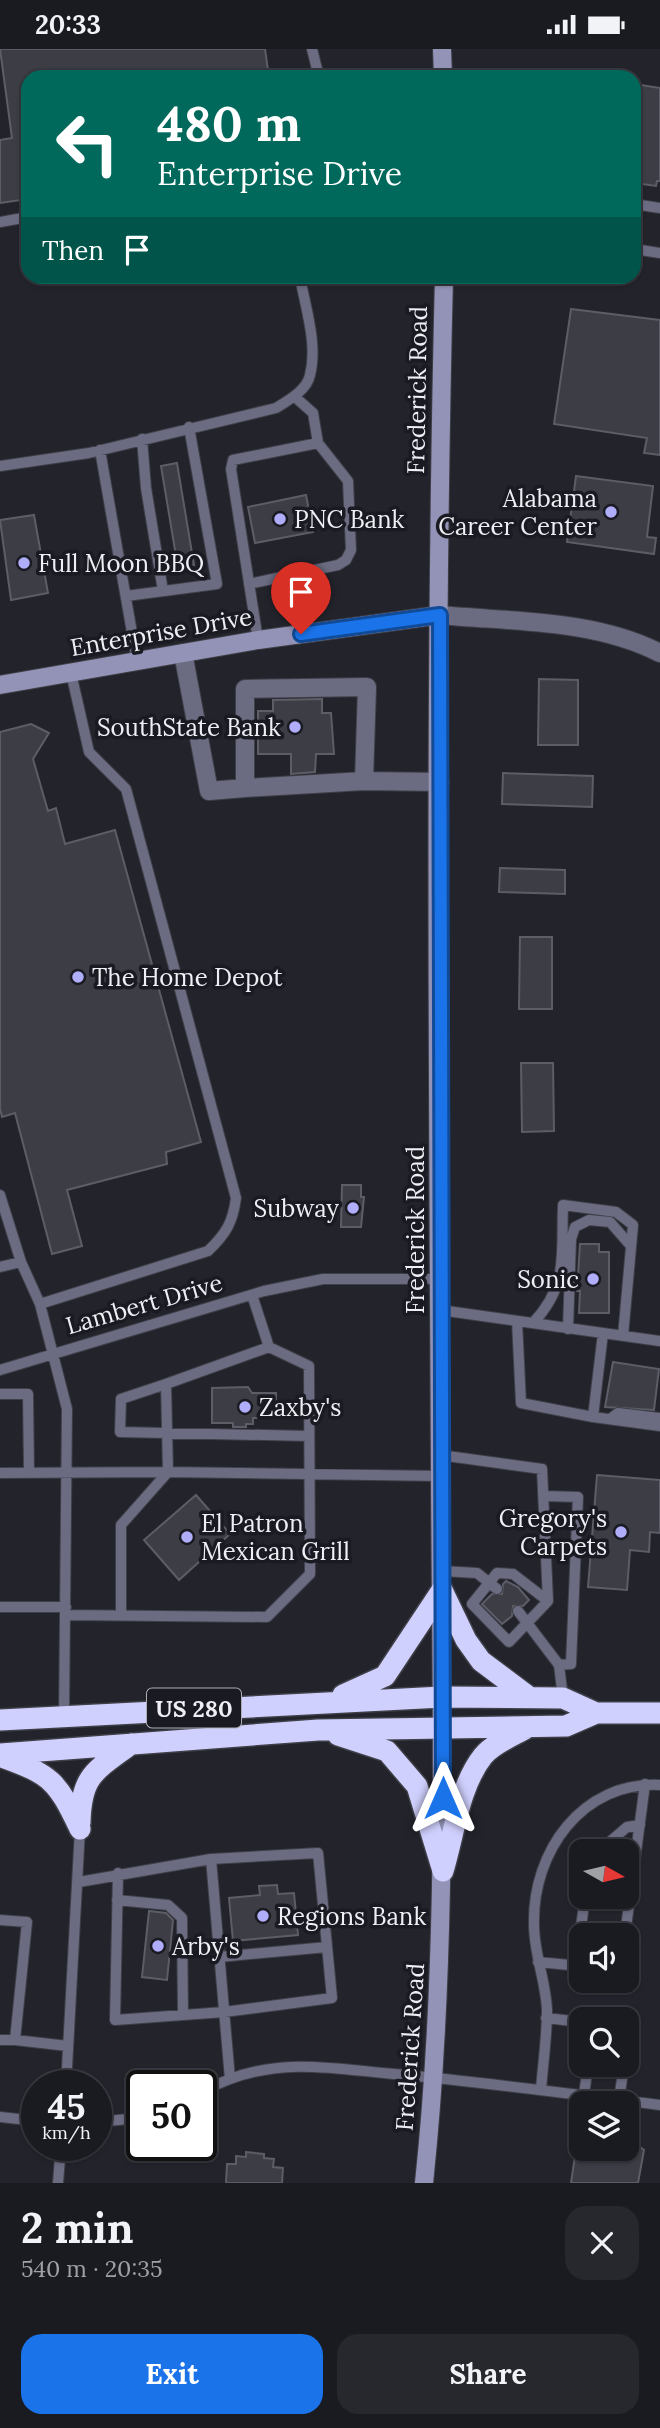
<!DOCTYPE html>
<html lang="en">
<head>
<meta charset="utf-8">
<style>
  :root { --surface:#1a1a21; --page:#27272e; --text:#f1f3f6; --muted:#9fa1a5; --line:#38383f; --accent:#1a73e8 }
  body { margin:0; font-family:Lora,serif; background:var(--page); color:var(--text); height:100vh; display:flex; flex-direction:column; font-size:26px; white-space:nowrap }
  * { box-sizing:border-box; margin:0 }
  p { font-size:23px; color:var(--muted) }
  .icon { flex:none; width:38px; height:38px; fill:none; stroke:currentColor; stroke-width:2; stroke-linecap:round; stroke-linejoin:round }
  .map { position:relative; height:2134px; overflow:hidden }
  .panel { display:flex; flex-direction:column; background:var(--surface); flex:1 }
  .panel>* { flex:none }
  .hud { position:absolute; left:21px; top:21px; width:620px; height:214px; border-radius:21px; box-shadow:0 2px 5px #0004,0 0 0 2px var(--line); background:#00695c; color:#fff; overflow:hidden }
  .needle { width:46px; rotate:98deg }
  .fabs { position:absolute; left:569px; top:1790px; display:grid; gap:14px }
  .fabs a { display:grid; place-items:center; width:70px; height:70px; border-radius:14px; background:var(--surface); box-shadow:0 2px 5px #0004,0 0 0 2px var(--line); font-size:35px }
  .speed { position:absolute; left:21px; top:2021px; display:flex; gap:14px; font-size:35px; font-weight:700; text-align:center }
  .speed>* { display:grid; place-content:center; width:91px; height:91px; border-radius:50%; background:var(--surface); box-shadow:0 2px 5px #0004,0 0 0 2px var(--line); line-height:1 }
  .speed small { font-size:18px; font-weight:400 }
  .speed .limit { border:4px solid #111; border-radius:10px; background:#fff; color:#111 }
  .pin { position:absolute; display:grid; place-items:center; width:60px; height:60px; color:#fff; margin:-72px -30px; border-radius:50% 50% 50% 0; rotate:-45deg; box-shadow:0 0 7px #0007 }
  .pin .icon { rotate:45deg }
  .me { position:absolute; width:77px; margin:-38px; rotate:0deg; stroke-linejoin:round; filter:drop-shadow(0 0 5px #0008) }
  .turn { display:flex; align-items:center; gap:24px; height:147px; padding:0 21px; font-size:32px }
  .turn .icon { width:91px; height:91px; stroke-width:2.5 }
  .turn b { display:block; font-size:49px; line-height:60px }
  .then { display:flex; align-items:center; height:66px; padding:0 21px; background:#0003; gap:14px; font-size:26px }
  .round { display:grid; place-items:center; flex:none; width:74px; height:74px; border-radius:21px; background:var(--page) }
  .headline { display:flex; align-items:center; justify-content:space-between; height:119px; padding:0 21px }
  h1 { font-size:42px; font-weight:800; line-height:52px }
  .button { display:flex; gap:14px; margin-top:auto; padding:14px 21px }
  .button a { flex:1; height:80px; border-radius:21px; background:var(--accent); color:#fff; font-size:28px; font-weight:800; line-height:80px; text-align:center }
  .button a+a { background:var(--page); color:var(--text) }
  .status { display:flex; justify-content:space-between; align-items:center; height:49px; padding:0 35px; background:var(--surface); direction:ltr }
  .status svg { height:19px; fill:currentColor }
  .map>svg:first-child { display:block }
  .building { fill:#3d3d46; stroke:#5d5d67; stroke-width:2 }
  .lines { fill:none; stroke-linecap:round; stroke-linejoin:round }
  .lane-casing { stroke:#3f3f48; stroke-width:12 }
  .street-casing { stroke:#3f3f48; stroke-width:20 }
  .secondary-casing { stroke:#3f3f48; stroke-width:20 }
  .highway-casing { stroke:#3f3f48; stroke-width:24 }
  .lane { stroke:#6b6b82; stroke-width:10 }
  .street { stroke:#6b6b82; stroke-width:18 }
  .secondary { stroke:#9393b7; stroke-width:18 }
  .highway { stroke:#d0d0fe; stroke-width:21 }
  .route-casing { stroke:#114b97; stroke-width:18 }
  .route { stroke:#1a73e8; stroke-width:12 }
  .poi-dot { fill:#b0aefa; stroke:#1a1a22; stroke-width:2.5 }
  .labels { text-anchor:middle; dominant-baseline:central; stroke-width:7; stroke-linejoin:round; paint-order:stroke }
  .shield { fill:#1a1a22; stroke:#aeaeb5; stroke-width:2 }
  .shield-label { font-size:23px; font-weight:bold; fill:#eeeef4 }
  .street-label { font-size:24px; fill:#eeeef4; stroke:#1a1a22 }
  .poi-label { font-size:24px; fill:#eeeef4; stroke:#1a1a22; text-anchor:start }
</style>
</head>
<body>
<div class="status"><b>20:33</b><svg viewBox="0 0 49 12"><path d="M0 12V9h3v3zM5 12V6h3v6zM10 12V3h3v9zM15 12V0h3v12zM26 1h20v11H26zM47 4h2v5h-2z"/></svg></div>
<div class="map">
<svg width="660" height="2134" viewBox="0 0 660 2134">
  <rect width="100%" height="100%" fill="#23232c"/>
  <path class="building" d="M0,0h265l4,28h-241v122l-28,4v-63l12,-2z
    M634,35l26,4v93h-3l-1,5 -22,-3z
    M571,260l89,11v135l-16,-2 3,-15 -93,-14z
    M177,414l17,102 -16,3 -17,-102z
    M576,427l77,10 -6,51 9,1 -2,16 -87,-12z
    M306,446l7,37 -58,11 -7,-36z
    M34,466l14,78 -37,7 -11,-80z
    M539,630l39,1v65h-40z
    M322,650v14h9l3,41h-18l-1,18 -24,2v-20h-33v-43h15v-11z
    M31,675l18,9 -16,26 15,52 8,-3 9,36 50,-14 86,312 -35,10 1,12 -100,26 15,56 -30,8 -37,-141 -13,4 -2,-8v-377z
    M503,724l90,3 -1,31 -90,-3z
    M500,819l65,2v24l-66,-2z
    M520,888h32v72h-33z
    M521,1014h32l1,68 -32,1z
    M342,1136h19v12h3l-3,30h-20z
    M580,1195h19v8h10v61h-30l1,-22h-3z
    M613,1313l46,7 -5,41 -49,-3z
    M248,1338l4,6h24v25h-23v6h-7v3h-13v-4h-21v-35z
    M597,1426l63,5v53l-10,-1 -1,20 -19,-2 -3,40 -39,-3z
    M196,1446l34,39 -51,46 -35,-40z
    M506,1532l12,6 11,13 -6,6h-10l-1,10 -10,8 -20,-20 10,-10h10l1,-10z
    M277,1836l1,9 16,-1 4,42 -65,6 -4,-43 31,-3 -1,-9z
    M149,1862l17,2 7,7 -6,60 -25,-3z
    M626,2088l18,13 -6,33h-67l5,-34h50z
    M246,2103l18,2v4l10,1 -1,8 10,1 -1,15h-56l1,-19h9v-8l10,1z"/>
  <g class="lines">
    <g class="lane-casing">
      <path id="lane" d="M312,0l7,28
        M634,155l26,4
        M0,173l28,-5
        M634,200l26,4
        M142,390l4,49 17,103
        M100,401l37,211
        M0,417l89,-13 187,-45c13,-8 31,-18 34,-33 8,-31 -5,-69 -10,-98
        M249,535l89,-19 8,-5 5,-10 -3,-69 -30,-38 -5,-30 -18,-16
        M126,547l91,-12 -28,-157
        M258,591l-27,-171 2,-9 85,-17
        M0,1146l21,67 19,42 27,105 -3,307
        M0,1218l21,-5
        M252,1246l17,52
        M40,1255l168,-53c18,-17 25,-29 28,-53l-110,-409 -37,-37 -18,-79
        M440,1261l220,31
        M517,1272l4,82 72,14 67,9
        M533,1274c36,-38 28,-69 30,-118l53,7 17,13 -10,111
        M568,1280l3,-90 4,-12 14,-7 21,2 21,24
        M0,1321l264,-79 59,-12h117
        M166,1335l-45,15 -1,33 189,4
        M0,1345h28l1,79
        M593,1368l10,-84
        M610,1370l8,-6 42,5
        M440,1406l102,14 6,132 -35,-27 -16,-1 -25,31 37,38 39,-41
        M0,1424l168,-1 -2,-88 103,-37 40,19 1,208 -43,43 -201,-2
        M544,1447l34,1 -7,167 -12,1 4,33
        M442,1522l35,2 20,16
        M0,1558h66
        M518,1562l41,54
        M121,1566v-90l47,-53 272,4
        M599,1802l28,-24 13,-2
        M118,1824l-3,147 109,-8 108,-14 -14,-145 -107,6
        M79,1833l132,-23 19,220 -29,12
        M117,1851l51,5 14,13 1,97
        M0,1871l27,2 -12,118 53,6
        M625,1886l20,-151
        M219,1908l108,-10
        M538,1913l42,4
        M576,1916l9,-68
        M546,1969l35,4
        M626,1983v8
        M0,1991h15
        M230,2030c56,-21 107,-10 164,-5 89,8 177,20 266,31
        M66,2037l14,-257
        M541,2041c2,-27 6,-53 6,-80 -1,-28 -13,-56 -13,-85 -2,-73 48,-144 126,-140
        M584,2046l4,-30
        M619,2051l5,-35
        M0,2068l37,4
        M96,2073l33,-3 13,-4
        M58,2134l3,-38"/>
    </g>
    <g class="street-casing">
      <path id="street" d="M440,566c73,7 154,4 220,38
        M183,604l26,138 36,-3
        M364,732l-119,7v-99l122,-2 -3,94 76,1"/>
    </g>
    <g class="secondary-casing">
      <path id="secondary" d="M442,0l1,28
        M0,636l258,-45 182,-25
        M424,2134c25,-236 17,-472 16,-708 -2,-400 -6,-799 4,-1198"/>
    </g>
    <g class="highway-casing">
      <path id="highway" d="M343,1646l42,-19 57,-86 24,50 15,21 48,36
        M0,1671l442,-23 121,1 33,15
        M338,1686l49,16 30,35 26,85
        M0,1705l318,-24 248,-4 30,-13h64
        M2,1708c50,18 55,24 78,72
        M80,1774c1,-48 15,-52 51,-79
        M443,1822c11,-36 16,-85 40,-115 10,-12 29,-20 42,-27"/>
    </g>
    <use href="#lane" class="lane"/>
    <use href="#street" class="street"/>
    <use href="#secondary" class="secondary"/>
    <use href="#highway" class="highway"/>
  </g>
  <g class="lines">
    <g class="route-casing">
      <path id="route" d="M301,585l139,-19 3,1183"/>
    </g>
    <use href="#route" class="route"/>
  </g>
  <g class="poi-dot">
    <circle cx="611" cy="463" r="7"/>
    <circle cx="280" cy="470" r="7"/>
    <circle cx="24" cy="514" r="7"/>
    <circle cx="295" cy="678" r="7"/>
    <circle cx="78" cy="928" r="7"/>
    <circle cx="353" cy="1159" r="7"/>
    <circle cx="593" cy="1230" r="7"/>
    <circle cx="245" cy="1358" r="7"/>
    <circle cx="621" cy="1483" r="7"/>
    <circle cx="187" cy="1488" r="7"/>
    <circle cx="263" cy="1867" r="7"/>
    <circle cx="158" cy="1897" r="7"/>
  </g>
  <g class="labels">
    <rect class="shield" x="147" y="1639.5" width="94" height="39" rx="5"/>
    <g class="shield-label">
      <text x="194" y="1659">US 280</text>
    </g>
    <g class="street-label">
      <text transform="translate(417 341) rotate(-89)">Frederick Road</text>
      <text transform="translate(161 583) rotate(-10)">Enterprise Drive</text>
      <text transform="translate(415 1181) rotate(-90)">Frederick Road</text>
      <text transform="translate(144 1255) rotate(-16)">Lambert Drive</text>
      <text transform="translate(410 1998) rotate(-86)">Frederick Road</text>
    </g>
    <g class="poi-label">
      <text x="597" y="449" text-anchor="end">Alabama<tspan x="597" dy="28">Career Center</tspan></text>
      <text x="294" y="470">PNC Bank</text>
      <text x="38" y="514">Full Moon BBQ</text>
      <text x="281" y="678" text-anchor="end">SouthState Bank</text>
      <text x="92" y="928">The Home Depot</text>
      <text x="339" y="1159" text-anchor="end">Subway</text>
      <text x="579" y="1230" text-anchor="end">Sonic</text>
      <text x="259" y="1358">Zaxby's</text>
      <text x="607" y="1469" text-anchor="end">Gregory's<tspan x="607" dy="28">Carpets</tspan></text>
      <text x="201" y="1474">El Patron<tspan x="201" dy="28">Mexican Grill</tspan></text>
      <text x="277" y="1867">Regions Bank</text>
      <text x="172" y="1897">Arby's</text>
    </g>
  </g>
</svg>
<div class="fabs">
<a><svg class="needle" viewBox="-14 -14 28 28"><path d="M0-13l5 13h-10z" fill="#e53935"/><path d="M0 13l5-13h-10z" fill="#9fa1a5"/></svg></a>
<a><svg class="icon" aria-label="sound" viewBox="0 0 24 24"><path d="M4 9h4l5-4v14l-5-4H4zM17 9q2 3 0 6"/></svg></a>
<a><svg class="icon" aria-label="search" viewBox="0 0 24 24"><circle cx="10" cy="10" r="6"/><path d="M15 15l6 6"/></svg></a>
<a><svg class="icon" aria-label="layers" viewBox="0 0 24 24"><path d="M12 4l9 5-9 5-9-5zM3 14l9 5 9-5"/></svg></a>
</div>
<div class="speed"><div>45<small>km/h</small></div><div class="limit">50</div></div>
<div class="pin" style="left:301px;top:585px;background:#d93025"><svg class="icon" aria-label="arrive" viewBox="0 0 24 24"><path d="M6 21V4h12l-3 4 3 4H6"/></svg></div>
<svg class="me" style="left:443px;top:1749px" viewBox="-20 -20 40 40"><path d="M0-17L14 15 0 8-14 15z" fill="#1a73e8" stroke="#fff" stroke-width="4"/></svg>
<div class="hud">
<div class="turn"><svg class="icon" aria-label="left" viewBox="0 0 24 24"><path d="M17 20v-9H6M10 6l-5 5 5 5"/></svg><div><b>480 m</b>Enterprise Drive</div></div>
<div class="then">Then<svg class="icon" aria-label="arrive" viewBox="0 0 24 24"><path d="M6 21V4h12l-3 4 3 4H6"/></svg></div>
</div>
</div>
<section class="panel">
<div class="headline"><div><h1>2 min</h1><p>540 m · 20:35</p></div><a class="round"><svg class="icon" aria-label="close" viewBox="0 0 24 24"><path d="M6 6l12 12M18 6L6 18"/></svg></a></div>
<div class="button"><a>Exit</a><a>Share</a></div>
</section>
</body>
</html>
